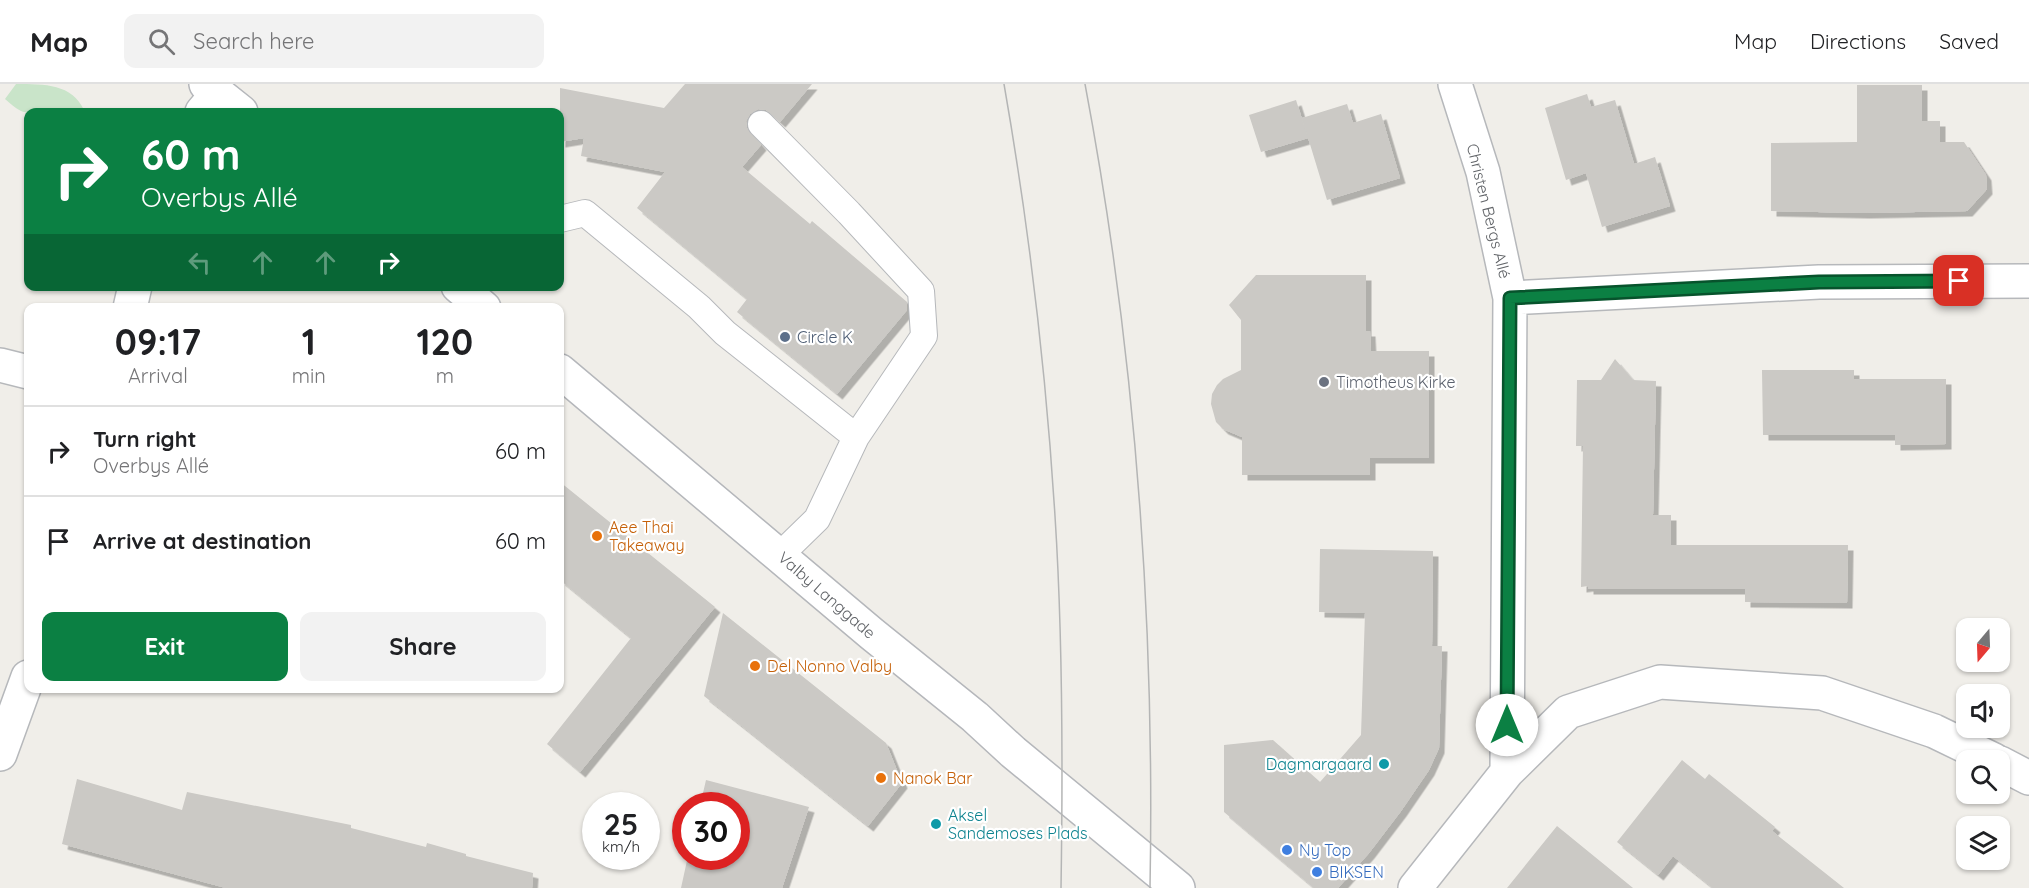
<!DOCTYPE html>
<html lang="en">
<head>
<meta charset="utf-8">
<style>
  :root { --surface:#fff; --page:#f2f2f2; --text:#202124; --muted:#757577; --line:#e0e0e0; --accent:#0b8043 }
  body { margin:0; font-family:Quicksand,sans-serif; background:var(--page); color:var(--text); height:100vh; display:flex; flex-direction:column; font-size:22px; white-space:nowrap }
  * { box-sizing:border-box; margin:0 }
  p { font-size:20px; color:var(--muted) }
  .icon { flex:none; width:33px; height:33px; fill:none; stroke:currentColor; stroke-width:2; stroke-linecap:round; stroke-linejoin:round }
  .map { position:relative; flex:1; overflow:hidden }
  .panel { position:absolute; left:24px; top:219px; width:540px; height:390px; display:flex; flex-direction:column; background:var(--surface); border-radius:12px; box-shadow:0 2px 4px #0004 }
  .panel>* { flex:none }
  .top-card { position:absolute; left:24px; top:24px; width:540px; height:183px; border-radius:12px; box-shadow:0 2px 4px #0004; background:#0b8043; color:#fff; overflow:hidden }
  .needle { width:39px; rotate:199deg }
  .controls { position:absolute; left:1956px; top:534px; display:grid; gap:12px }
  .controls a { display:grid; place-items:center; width:54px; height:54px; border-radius:12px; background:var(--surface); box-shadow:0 2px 4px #0004; font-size:30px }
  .speed { position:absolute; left:582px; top:708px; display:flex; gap:12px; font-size:30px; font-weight:700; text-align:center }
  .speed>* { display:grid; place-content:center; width:78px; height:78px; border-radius:50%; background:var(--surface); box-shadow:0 2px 4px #0004; line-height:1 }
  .speed small { font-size:15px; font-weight:400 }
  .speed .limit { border:9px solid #d22; background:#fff; color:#111 }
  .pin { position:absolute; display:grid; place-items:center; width:51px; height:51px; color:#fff; margin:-26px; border-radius:12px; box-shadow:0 3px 9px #0006 }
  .me { position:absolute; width:66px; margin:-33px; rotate:0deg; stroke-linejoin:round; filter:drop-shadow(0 0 4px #0008) }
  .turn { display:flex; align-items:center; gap:21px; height:126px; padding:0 18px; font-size:27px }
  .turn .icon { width:78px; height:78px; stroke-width:2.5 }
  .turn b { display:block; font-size:42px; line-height:51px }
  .lanes { display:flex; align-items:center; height:57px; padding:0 18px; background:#0003; justify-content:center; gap:30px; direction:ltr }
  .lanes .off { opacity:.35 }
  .eta { display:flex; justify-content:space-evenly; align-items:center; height:102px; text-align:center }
  .eta b { font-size:36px; font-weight:700; line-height:42px }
  .button { display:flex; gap:12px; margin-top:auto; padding:12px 18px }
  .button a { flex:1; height:69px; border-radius:12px; background:var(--accent); color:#fff; font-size:24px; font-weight:700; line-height:69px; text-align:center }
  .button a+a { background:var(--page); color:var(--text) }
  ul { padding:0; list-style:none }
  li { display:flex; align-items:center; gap:18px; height:90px; padding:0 18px; border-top:2px solid var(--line) }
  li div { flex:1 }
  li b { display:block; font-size:22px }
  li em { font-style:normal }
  header { display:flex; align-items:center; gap:36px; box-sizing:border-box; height:84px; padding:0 30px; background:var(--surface); border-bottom:2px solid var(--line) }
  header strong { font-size:28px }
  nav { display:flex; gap:33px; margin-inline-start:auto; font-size:21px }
  .search { width:420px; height:54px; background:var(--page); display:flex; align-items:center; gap:15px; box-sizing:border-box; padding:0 21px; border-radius:12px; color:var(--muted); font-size:22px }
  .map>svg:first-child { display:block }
  .green { fill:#c9e4c9 }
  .building { fill:#cbc9c5; filter:url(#shadow) }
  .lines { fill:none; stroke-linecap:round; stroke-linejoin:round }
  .lane-casing { stroke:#b6b8bb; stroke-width:28 }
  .street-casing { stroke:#b6b8bb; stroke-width:36 }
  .secondary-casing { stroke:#b5b7bb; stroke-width:36 }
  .lane { stroke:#fff; stroke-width:26 }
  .street { stroke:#fff; stroke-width:33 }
  .secondary { stroke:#fff; stroke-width:33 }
  .tram { stroke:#b4b5b5; stroke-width:1.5 }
  .route-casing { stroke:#07532c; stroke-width:15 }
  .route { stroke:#0b8043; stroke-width:10 }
  .service-dot { fill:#5c6f8a; stroke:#fff; stroke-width:2 }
  .worship-dot { fill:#6b7280; stroke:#fff; stroke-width:2 }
  .food-dot { fill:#e8710a; stroke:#fff; stroke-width:2 }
  .culture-dot { fill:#0f9aa8; stroke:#fff; stroke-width:2 }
  .shop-dot { fill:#3f7fe0; stroke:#fff; stroke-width:2 }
  .labels { text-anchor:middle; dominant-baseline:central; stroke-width:4.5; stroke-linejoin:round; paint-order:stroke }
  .street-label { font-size:16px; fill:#606367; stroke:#fff }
  .service-label { font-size:16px; fill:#4e5e75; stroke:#fff; text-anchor:start }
  .worship-label { font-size:16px; fill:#5b616d; stroke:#fff; text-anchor:start }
  .food-label { font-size:16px; fill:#c56008; stroke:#fff; text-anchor:start }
  .culture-label { font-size:16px; fill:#0d838f; stroke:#fff; text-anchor:end }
  .shop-label { font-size:16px; fill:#366cbe; stroke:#fff; text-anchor:start }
</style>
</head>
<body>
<header>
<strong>Map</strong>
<div class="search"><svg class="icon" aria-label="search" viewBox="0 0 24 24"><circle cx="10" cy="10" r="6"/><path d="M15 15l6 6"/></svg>Search here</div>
<nav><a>Map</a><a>Directions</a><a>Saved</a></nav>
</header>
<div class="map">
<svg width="2029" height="804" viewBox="0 0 2029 804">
  <defs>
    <filter id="shadow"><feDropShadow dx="5.5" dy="5.5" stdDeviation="0" flood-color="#0004"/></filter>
  </defs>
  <rect width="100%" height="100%" fill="#f0eee9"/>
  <path class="green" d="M16,0c29,0 56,0 68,26 -14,4 -52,6 -63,1 -6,-3 -11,-8 -16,-12z"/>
  <path class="building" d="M685,0h127l-32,38 -14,-12 -8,-1 -8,5 -4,7 1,7 14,17 -19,22 68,57 2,-3 95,81v8l-70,84 -100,-82 10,-13 -110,-91 28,-36 -84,-16 3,-18 -24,4v-54l104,20z
    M1857,1h65v36h18v21h24l22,33 1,14 -20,22 -103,2 -93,-2v-68l86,-1z
    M1587,10l4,13 24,-7 19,64 21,-7 15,49 -68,21 -16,-54 -20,7 -21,-72z
    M1296,16l12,38 -47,14 -12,-37z
    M1347,20l6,19 28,-9 19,64 -73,22 -25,-82z
    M1256,191h110v56h4l1,20h58v107h-59v17h-128v-38l-19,-8 -7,-7 -5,-18 1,-10 5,-9 6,-6 18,-9v-50l-12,-15z
    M1615,275l18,21 23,1 -3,134h18v30h177l-1,58 -102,-1v-13h-157v-3l-7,1 2,-141h-7l1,-66h24z
    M1762,286h92v9h92v65l-51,1v-10h-132z
    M560,398l155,125 -135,165 -33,-28 84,-106 -71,-58z
    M1320,465l113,2 -1,95h10l-3,102 -10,22 -28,41 -32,42 -31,35h-24l-90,-76v-67l49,-5 47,42 41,-47 4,-122 -46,-1z
    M723,529l163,130 16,40 -34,43 -164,-130z
    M1682,676l23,19 4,-5 66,53 -3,4 72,57h-131l-40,-32 -15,19 -41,-33z
    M77,695l105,31 5,-18 164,33v3l75,19 1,-4 39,11v2l67,17 -1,15h-306l-164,-44z
    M706,696l103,27 -27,81h-101l7,-32h48v-50h-36z
    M1557,742l76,62h-126z"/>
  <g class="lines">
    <g class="lane-casing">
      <path id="lane" d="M761,40l88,89 72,78 3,45 -68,101 -39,82 -37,36
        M560,135l25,-6 114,94 26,26 131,104"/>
    </g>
    <g class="street-casing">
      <path id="street" d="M1455,0l28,88 27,126 -3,474
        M202,28l16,-19
        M1510,214l309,-16 210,-1
        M130,224l5,-22
        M0,281l28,7
        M0,670l28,-77
        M2000,679l29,15
        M1415,804l92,-116 61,-60 92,-30 162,11 112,38 60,29"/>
    </g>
    <g class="secondary-casing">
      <path id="secondary" d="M206,0l35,28
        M458,202l26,22
        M560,287l312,263 103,83 38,35 165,136"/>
    </g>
    <use href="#lane" class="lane"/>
    <use href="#street" class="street"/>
    <use href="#secondary" class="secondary"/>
    <path class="tram" d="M1004,0c25,143 42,287 51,432 8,124 8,248 6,372
      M1085,0c50,265 70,534 65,804"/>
  </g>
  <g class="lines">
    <g class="route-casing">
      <path id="route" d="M1507,641l3,-427 309,-16 140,-1"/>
    </g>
    <use href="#route" class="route"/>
  </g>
  <circle class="service-dot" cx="785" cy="253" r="6"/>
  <circle class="worship-dot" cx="1324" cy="298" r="6"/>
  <g class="food-dot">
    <circle cx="597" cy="452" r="6"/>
    <circle cx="755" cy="582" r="6"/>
    <circle cx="881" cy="694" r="6"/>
  </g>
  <g class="culture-dot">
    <circle cx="1384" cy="680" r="6"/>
    <circle cx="936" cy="740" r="6"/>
  </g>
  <g class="shop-dot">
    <circle cx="1287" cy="766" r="6"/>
    <circle cx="1317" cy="788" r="6"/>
  </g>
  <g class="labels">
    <g class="street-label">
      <text transform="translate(1489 127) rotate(76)">Christen Bergs Allé</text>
      <text transform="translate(827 511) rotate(41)">Valby Langgade</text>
    </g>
    <g class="service-label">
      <text x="797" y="253">Circle K</text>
    </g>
    <g class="worship-label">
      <text x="1336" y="298">Timotheus Kirke</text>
    </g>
    <g class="food-label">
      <text x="609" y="443">Aee Thai<tspan x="609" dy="18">Takeaway</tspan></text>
      <text x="767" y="582">Del Nonno Valby</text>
      <text x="893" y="694">Nanok Bar</text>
    </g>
    <g class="culture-label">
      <text x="1372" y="680">Dagmargaard</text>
      <text x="948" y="731" text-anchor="start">Aksel<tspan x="948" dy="18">Sandemoses Plads</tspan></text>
    </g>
    <g class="shop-label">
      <text x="1299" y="766">Ny Top</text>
      <text x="1329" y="788">BIKSEN</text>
    </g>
  </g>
</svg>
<div class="controls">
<a><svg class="needle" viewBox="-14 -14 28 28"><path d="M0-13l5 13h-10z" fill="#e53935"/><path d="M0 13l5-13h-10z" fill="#757577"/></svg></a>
<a><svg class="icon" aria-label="sound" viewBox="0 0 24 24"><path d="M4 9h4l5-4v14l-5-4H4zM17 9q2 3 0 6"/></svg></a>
<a><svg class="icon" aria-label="search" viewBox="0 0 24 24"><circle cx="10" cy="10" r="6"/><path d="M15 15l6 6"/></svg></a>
<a><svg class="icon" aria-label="layers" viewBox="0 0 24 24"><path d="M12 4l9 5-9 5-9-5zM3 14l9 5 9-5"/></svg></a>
</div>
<div class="speed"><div>25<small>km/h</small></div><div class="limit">30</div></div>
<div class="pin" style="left:1959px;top:197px;background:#d93025"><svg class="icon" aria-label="arrive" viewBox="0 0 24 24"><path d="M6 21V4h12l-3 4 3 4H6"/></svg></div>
<svg class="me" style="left:1507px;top:641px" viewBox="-20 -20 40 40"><circle r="19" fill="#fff"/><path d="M0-13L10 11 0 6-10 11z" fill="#0b8043"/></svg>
<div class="top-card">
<div class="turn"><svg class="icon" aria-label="right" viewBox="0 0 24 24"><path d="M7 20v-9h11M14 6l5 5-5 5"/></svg><div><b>60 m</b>Overbys Allé</div></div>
<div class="lanes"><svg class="icon off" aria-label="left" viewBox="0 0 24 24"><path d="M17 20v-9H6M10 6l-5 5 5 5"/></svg><svg class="icon off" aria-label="ahead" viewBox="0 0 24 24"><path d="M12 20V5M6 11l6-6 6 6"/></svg><svg class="icon off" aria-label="ahead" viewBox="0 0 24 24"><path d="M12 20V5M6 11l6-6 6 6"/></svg><svg class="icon" aria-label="right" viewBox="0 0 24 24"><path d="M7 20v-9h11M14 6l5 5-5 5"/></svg></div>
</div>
<section class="panel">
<div class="eta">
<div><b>09:17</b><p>Arrival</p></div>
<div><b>1</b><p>min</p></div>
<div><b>120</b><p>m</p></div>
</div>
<ul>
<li><svg class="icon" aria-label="right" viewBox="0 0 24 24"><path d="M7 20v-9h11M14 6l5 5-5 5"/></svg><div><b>Turn right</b><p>Overbys Allé</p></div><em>60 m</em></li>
<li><svg class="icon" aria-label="arrive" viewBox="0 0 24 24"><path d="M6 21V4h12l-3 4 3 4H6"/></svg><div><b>Arrive at destination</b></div><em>60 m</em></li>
</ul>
<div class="button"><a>Exit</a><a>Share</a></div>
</section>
</div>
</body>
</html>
